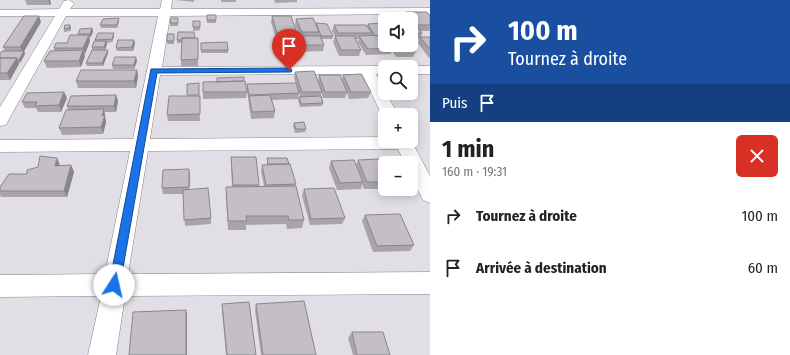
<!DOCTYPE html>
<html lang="fr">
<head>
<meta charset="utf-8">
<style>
  :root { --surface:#fff; --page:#f2f2f2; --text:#222; --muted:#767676 }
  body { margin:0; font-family:"Fira Sans Condensed",sans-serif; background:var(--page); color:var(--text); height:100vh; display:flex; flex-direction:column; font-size:15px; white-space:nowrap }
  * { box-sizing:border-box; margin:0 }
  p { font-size:13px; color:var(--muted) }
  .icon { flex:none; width:22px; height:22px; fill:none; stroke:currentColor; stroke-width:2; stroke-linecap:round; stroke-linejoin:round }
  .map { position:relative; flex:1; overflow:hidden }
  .panel { display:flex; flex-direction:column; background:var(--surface); width:360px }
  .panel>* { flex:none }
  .guide { background:#1a4fa0; color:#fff; overflow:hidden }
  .fabs { position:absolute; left:378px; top:12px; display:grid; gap:8px }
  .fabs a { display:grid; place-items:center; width:40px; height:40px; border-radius:6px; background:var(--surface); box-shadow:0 2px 10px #0003; font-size:20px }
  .pin { position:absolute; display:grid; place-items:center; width:34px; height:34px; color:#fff; margin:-41px -17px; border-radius:50% 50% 50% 0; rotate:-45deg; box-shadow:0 0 4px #0007 }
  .pin .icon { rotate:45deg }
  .me { position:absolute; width:44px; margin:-22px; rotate:10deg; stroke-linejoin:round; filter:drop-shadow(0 0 3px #0008) }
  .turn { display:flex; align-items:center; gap:14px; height:84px; padding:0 12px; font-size:18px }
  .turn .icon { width:52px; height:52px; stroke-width:2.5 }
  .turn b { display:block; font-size:28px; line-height:34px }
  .then { display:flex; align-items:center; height:38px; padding:0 12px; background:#0003; gap:8px; font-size:15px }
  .round { display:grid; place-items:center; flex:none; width:42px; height:42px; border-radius:6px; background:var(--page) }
  .summary { display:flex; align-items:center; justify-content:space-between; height:68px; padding:0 12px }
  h1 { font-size:24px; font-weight:700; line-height:30px }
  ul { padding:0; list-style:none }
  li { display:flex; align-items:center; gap:12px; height:52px; padding:0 12px }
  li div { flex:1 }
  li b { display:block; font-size:15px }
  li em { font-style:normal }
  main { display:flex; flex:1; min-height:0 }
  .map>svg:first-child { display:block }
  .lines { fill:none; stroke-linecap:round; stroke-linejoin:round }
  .minor-casing { stroke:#868187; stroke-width:1 }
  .minor { fill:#fff; fill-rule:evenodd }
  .wall { fill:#a9a4aa }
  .shaded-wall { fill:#89868b }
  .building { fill:#c4bfc6; stroke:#89868b }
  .route { fill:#1a73e8; stroke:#114b97 }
</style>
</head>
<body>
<main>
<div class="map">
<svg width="430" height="355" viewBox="0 0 430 355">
  <rect width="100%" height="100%" fill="#e2dee5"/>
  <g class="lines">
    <g class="minor-casing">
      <path id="minor" d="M69,0l5,3 -4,6h90l2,-9h10l-1,9 259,-1v6l-260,2 -8,51 223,-1 5,1h-5v7h-9l22,41h-13l-1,4 -22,-45 -202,1 -10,64 235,-2v4l26,-1 19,36v27l-7,-3 -12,-24v-13h-6l-7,-14 -250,2 -20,123 302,-2v22l-305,2 -9,59h-28l13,-59 -101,1v-22l105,-1 25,-123 -130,1v-12l133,-1 25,-123h-92l-58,105 -2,4 -6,1v-19l55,-91h-55v-6l59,-1 5,-8z
        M411,66h19v8h-19v-7h-5z"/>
    </g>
    <use href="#minor" class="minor"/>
  </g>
  <path class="wall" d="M25,0h25l1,3 -1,2h-23z
    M176,0h18v2z
    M221,0h15v2h-15z
    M274,0h23v2l-22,1z
    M406,12l24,4v15h-10l2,2 -2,6 -9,1v-21h-26v2l-2,-2 2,-6h21z
    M207,15l9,5v3h-9z
    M272,16l25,17 -1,3h4l-5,-11 1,-6 20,6v-2l17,13 -1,3h-10l2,6 -1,6 -27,1 -3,-10 1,-3h-18l-5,-17z
    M119,18v3l-2,7h-16l-1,-3z
    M178,18v8h-8v-3z
    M193,21h7v9l-7,1z
    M41,22l-17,29 1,3 -5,9h-1v1l-9,16h-10v-26l5,-3 -2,-4z
    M385,23v22h26l5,6 -3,6h-17l-4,-6 -1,3 -25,1 -8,-13 1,-3h-3l5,11 -2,6h-20l-6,-14 2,-6 -3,-5 2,-6 33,1 1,-2z
    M71,28l-1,3 -6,1v-3z
    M92,28l1,3 -2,6h-2l1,4 -5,13h-1l1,2 -4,11 -34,1 -3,-7 10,-10v-3l13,-5 11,-8v-1z
    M174,34v10h-7v-3z
    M114,36l-2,6 -5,1v1l-2,6 3,3 -5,13h-16l-1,-3 6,-13v-3l4,-6 -1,-1z
    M420,37h10v21h-1l-11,-15z
    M198,38v28h-17v-6l1,-17h-5v-3z
    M135,43l-2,8h-16l-1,-3z
    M201,43l27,7v3h-27z
    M137,61l-3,8h-21l-1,-4z
    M137,70l1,6 -2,12h-58l-2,-7z
    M295,72l23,10 1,-7 23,4 1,-4 28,17 -3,6 -19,1 -2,-6 -2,5h-22l-2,-6v4l2,7 -1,3 -22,1 -2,-7 1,-3 1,-1 -6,-18z
    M244,81l3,11 -1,6 -43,1v-17z
    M247,84l52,9 -1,6 -26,1 3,11 -1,7 -23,1 -4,-28z
    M64,92l3,6 -6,14h-23l-2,-4h-11l-3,-6z
    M116,95l2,6 -2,11h-12l2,10 -3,12 -41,1 -3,-7 9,-18 -1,-4z
    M199,96l1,25h-32l-1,-6z
    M294,123l12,6 -1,3 -10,1 -2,-7z
    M231,157l28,28v1h5l-3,-15 1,-6h5v-7l29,26 -1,2 9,34 -2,8 -15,1 -1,-5 -40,1v5h-18l-2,-34v-9h6l-1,-24z
    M358,160l23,3 1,-3 3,3v26h-21l-2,-5 -1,5 -24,1 -8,-22 2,-7 25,4z
    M60,165v1l11,-1 3,7 -7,25h-66l-1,-2v-4z
    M190,176l-1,13 22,29v6l-26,2 -2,-32h-20l-1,-6z
    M411,176l3,5 -3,5z
    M304,189l41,29 -3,6 -32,1 -8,-29z
    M365,215l49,30 -4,6 -37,1 -11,-31z
    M222,304l34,51h-30l-4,-45z
    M256,304l60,51h-55l-6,-45z
    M352,332l38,23h-37l-5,-17z"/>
  <path class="shaded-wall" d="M48,0h2l1,3 -1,2z
    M39,16l2,6 -18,31 -3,-6z
    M119,18v3l-2,7v-3z
    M70,25l1,3 -1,3 -1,-3z
    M92,28l1,3 -2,6 -1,-3z
    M114,33v3l-2,6v-3z
    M89,35l1,6 -5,13 -2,-6z
    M134,40l1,3 -2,8 -1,-4z
    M106,41l1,3 -2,6 -1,-3z
    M83,50l2,6 -4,11 -2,-6z
    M108,50v3l-5,13 -1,-3z
    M24,51l1,3 -5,9 -1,-3z
    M136,57l1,4 -3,8v-4z
    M17,58l2,6 -9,16 -3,-7z
    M137,70l1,6 -2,12 -2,-7z
    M64,92l3,6 -6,14 -2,-7z
    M116,95l2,6 -2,11 -2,-6z
    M104,109l2,13 -3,12 -2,-7 1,-11z
    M57,158l3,7 -2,8 -3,-7z
    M71,165l3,7 -7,25 -3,-6z
    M189,169l1,7 -1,18z
    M186,310l1,5v40h-1z"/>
  <path class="building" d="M406,12h21l3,4v9h-14z
    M385,13h20l5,6h-20z
    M207,15h9v5h-9z
    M24,16h15l-19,31h-17z
    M272,16h19l6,17h-20z
    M119,18l-2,7h-17l3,-6z
    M171,18h7v5h-8z
    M313,18l6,14h-17l-6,-13z
    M411,20l11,13 -11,1z
    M193,21h7v6h-7z
    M316,23l11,1 6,12h-12z
    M385,23v4l-6,1 6,-1v8l-10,1 -7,-12z
    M65,25h5l-1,3 -5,1z
    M334,25h32l6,8h-34z
    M92,28l-2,6h-12l2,-5z
    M178,32h16l1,6h-13v2h-5z
    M98,33h16l-2,6 -17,1z
    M167,34h7v7h-7z
    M70,35h19l-6,13h-29l2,-5h11z
    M383,35l2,3v7h5l3,3 -25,1 -9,-13z
    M294,36h26l4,9h-27z
    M335,36h19l7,14h-20z
    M420,37h10v12z
    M182,38h16v21l-17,1z
    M118,40h16l-2,7 -16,1z
    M94,41h12l-2,6h-12z
    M227,42l1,8h-27v-7z
    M411,44l5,7h-17l-5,-6h17z
    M83,50l-4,11h-35l6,-10z
    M92,50h16l-6,13h-16z
    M2,51h22l-5,9h-2v-2h-17v-4z
    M115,57h21l-2,8h-22z
    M0,58h17l-10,15h-7z
    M81,70h56l-3,11h-58z
    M314,71l8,21h-20l-7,-20z
    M361,74l10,18h-20l-8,-17z
    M319,75h21l7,17h-22z
    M244,77v4l-27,1v-4z
    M245,81l2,11h-44v-10z
    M199,83v12h-12v-11z
    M296,83l3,10 -50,2 -2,-11z
    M64,92l-5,13 -24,1 2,-4h-15l5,-9z
    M116,95l-2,11h-47l4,-10z
    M270,95l5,16 -23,1 -3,-16z
    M169,96h31v18l-33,1z
    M321,96l2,7 -22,1 -2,-7z
    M104,109l-2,7 3,-1 -4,12 -42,1 7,-18z
    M304,122l2,7h-10l-2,-6z
    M40,156l17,2 -2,8 16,-1 -7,26h-64v-4l9,-13h18v-4l11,-3z
    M231,157h25l3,28h-26z
    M267,158h20l2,6h-21z
    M379,159l6,14v9h-18l-9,-22z
    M403,159l2,4h-20v3l-3,-6z
    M354,160l9,22 -23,1 -9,-22z
    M290,164l6,20 -30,1 -4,-20z
    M189,169v18l-27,1 1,-18z
    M411,176l3,5h-3z
    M296,186l8,34h-15l-1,-4h-42l1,5h-19l-2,-34z
    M208,188l3,30 -27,2 -1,-30z
    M334,188l11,30 -34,1 -7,-30z
    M400,214l14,31 -37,1 -12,-31z
    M304,301l12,54h-53l-7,-51z
    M249,302l7,53h-29l-5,-51z
    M186,310v45h-57l4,-43z
    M352,332h31l7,23h-33z"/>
  <path class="route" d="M289,68l3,2 -1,2 -134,1 -37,212 -2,4 -4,1 -4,-1 -1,-4 42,-216z"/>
</svg>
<div class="fabs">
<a><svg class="icon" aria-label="sound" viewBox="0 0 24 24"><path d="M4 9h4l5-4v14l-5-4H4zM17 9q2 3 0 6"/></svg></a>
<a><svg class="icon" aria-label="search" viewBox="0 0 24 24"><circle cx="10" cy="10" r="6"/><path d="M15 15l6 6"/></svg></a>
<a>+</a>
<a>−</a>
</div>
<div class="pin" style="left:289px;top:70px;background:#d93025"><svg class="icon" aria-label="arrive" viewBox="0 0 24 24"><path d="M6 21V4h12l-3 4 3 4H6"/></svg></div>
<svg class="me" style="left:114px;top:285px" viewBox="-20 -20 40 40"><circle r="19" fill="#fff"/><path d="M0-13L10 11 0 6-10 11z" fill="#1a73e8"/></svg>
</div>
<section class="panel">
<div class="guide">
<div class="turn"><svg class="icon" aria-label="right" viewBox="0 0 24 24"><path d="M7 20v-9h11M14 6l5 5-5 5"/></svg><div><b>100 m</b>Tournez à droite</div></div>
<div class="then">Puis<svg class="icon" aria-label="arrive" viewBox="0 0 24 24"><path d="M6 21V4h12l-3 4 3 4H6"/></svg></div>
</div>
<div class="summary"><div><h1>1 min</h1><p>160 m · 19:31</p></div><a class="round" style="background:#d93025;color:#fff"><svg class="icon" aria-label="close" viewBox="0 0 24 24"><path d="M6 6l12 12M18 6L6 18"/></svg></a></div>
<ul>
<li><svg class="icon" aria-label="right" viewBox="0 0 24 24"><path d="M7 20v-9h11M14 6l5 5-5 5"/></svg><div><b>Tournez à droite</b></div><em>100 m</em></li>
<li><svg class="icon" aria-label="arrive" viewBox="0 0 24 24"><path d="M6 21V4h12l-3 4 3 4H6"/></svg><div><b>Arrivée à destination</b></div><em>60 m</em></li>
</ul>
</section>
</main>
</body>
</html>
